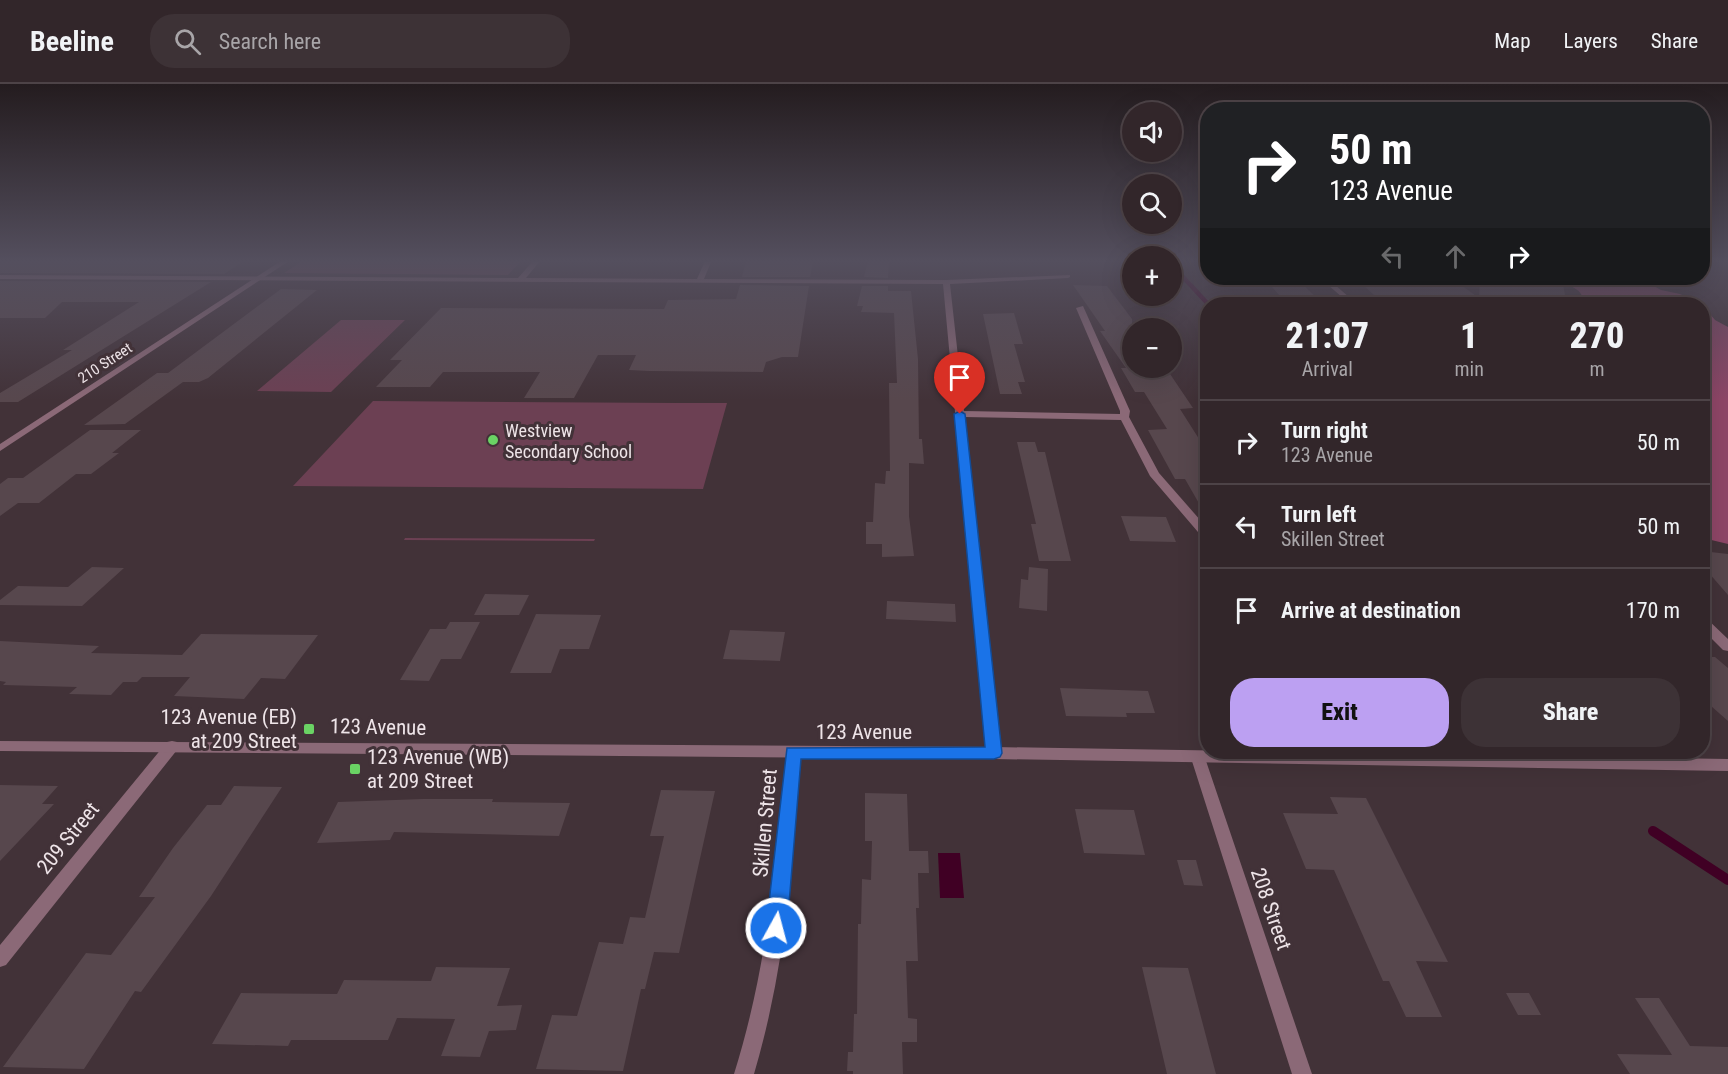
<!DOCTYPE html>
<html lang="en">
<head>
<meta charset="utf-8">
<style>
  :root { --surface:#32262a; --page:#3d3236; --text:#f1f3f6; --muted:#a8a5a8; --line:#4d4347; --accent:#bca0f2 }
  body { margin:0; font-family:"Roboto Condensed",sans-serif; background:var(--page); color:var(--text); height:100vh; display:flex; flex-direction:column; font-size:22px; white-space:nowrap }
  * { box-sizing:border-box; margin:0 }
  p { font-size:20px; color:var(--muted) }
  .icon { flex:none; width:33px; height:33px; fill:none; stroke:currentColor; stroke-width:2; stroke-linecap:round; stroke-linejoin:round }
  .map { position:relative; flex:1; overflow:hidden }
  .panel { position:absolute; left:1200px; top:213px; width:510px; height:462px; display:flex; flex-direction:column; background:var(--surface); border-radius:24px; box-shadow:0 6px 24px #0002,0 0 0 2px var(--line) }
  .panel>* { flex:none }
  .hud { position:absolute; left:1200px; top:18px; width:510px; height:183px; border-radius:24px; box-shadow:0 6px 24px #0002,0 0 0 2px var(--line); background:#202124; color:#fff; overflow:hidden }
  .fabs { position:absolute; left:1122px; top:18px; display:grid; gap:12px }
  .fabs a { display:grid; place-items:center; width:60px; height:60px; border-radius:50%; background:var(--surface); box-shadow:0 6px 24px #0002,0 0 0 2px var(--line); font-size:30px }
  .pin { position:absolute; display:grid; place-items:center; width:51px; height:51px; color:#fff; margin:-62px -26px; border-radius:50% 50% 50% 0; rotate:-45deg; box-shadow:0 0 6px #0007 }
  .pin .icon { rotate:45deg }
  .me { position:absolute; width:66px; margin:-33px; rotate:7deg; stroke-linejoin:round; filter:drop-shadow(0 0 4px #0008) }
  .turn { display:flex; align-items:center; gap:21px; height:126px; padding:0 30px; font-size:27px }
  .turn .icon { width:78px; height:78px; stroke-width:2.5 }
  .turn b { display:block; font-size:42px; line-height:51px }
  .lanes { display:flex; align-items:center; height:57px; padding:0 30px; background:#0003; justify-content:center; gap:30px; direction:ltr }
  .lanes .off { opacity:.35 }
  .eta { display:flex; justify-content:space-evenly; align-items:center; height:102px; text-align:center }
  .eta b { font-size:36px; font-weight:800; line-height:42px }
  .button { display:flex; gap:12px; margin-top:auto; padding:12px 30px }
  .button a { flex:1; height:69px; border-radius:24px; background:var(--accent); color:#111; font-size:24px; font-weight:800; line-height:69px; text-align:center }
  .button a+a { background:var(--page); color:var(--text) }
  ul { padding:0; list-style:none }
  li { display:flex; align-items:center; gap:18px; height:84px; padding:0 30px; border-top:2px solid var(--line) }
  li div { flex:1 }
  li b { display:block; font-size:22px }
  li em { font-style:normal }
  header { display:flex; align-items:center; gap:36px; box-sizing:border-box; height:84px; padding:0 30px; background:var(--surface); border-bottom:2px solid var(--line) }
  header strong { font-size:28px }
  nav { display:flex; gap:33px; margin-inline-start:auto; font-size:21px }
  .search { width:420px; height:54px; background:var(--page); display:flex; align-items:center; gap:15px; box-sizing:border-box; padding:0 21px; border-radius:24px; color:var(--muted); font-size:22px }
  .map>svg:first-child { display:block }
  .green { fill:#6c4053 }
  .forest { fill:#8e4667 }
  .water { fill:#400024 }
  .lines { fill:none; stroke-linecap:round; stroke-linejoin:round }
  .stream-far1 { stroke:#400024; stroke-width:4.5 }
  .stream { stroke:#400024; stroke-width:10 }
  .building { fill:#57474d }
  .minor { fill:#8b6977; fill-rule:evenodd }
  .tertiary { fill:#8b6977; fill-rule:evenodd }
  .route { fill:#1a73e8; stroke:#114b97; stroke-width:1.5 }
  .poi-dot { fill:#6ad364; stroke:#423238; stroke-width:2 }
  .labels { text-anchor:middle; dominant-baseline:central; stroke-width:6; stroke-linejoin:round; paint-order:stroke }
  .far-street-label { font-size:15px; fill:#eee4e8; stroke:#423238 }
  .poi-label { font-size:18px; fill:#eee4e8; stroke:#423238; text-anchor:start }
  .near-poi-label { font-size:21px; fill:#eee4e8; stroke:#423238; text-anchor:end }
  .near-street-label { font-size:21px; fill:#eee4e8; stroke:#423238 }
</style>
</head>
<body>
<header>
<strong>Beeline</strong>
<div class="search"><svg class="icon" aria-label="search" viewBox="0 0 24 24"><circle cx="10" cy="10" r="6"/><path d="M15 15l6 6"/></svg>Search here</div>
<nav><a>Map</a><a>Layers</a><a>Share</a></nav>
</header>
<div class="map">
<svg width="1728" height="990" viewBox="0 0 1728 990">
  <rect width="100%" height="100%" fill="#423238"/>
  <path class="green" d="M302,177h219l-13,14 -224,-2z
    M341,236h64l-74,72 -74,-1z
    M373,317l304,2h50l-24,86 -410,-3z
    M405,454l190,1 -1,2 -190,-1z"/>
  <path class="forest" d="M1557,194h82l22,12 19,4 21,10h-118c2,-17 -16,-17 -26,-26z
    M1703,222l12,14 13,7v217l-25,-6z"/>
  <path class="water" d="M938,769h22l4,45h-24z"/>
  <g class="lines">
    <path class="stream-far1" d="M1172,181l36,39"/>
    <path class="stream" d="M1653,747l75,49"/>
  </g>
  <path class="building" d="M0,177l161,1 83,-1 -20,13 -224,-1z
    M746,177h67l-3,16h-68z
    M868,177h21l-1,17 -24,-1z
    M1362,194h89l28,20 1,-19 35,5 -1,-6h38v5l11,2 4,19h-183l-22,-20h4z
    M1272,195h25l26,25h-27l-11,-2 -18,-21h6z
    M0,197l211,1 -193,120h-18v-9l72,-43h-9l76,-48h-77l-17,16h-45z
    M740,201l69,1 -11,71h-16l-16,5 -3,10 -114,-1 -20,-1 7,-15h-38l-24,43h-50l16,-26h-97l-13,15h-54l26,-27h-12l51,-52 223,1 4,-9 68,-1z
    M1073,201l34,1 25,33v49h34l27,40 -13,1 28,44v66l-23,-40h-10l-27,-49 19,-1 -23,-37h-9l-14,-24h5l-26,-37h5z
    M862,202h26v5h23l7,68 1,80h3l2,25 -15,-1v53l5,40 -32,1v-13h-16v-22h7l2,-39 10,1 1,-13h4l-1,-88h8l-3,-70 -33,-1 2,-6h-6z
    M281,205l36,1 -109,88 -9,4h-16l-58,42 -41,1 73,-52h11z
    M1014,229l9,31h-9l11,38h-7l4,12h-22l-17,-80z
    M90,346h51l-29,23h7l-28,21h-15l-37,29h-21l-18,13v-32l8,-6h15z
    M1017,358h18l3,10h7l26,109h-32l-8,-37h5z
    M1121,432l45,1 10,25 -46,-1z
    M1702,467l26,3v41l-26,-30z
    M92,483l32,1 -42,38 -82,-1v-5l18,-14 50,1z
    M1029,483l19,2 -1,42 -28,-3 2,-29 7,1z
    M485,510l44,1 -10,20h-45z
    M887,517l68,3 1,18 -70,-3z
    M536,530l65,1 -12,34h-29l-9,24h-41z
    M450,538h30l-19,37h-20l-12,22 -29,-1 30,-51h16z
    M730,546l55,2 -5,29 -57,-2z
    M201,550l117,1 -33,44 -24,-1 -17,21 -70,-3 16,-19h-48l-5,5h-14l-12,13 -42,-1 8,-7 -74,-2 3,-3 -6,-1v-40l99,5 -8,7 91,2z
    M1702,573h13l13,11v53l-26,-23z
    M1060,604l88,3 7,22h-29l1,4 -61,-1z
    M0,701l58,1 -16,18h12l-54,57z
    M234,702l48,1 -71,109 -70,96 -6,-1 -51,78 -81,-2 83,-114 25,2 44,-58h-16l34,-49 34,-43h14z
    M661,706l54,1 -36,162 -25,-1 -9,37h-4l-18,82 -87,-2 16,-54 25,1 22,-74 24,2 7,-27 15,1 19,-82h-14z
    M865,709l42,1 2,57h19l1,22h-11l1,35h-3l2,53h-12l2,57 9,1v23h-15l1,32h-50v-3h-6l1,-19h5l1,-38h3l1,-90h3l1,-45 9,1 1,-39h-7z
    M1330,713l36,1 82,164 -32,-1 26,56h-36l-17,-36h-6l-49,-111 -28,-1 -23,-56 55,1z
    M423,715h70l-1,3 78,1 -11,33 -165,-4 -4,8 -73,3 21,-41z
    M1075,725l59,1 11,45 -61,-2z
    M1177,776h19l7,26 -19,-1z
    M436,883l74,1 -13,38 25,-1 -6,25 -27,1 -9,26 -39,-1 14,-37 -58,-1 -9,22h-97l-3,6 -76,-2 29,-51 96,1 7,-14 87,1z
    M1142,883l46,1 28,106h-49z
    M1506,909h23l12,22h-23z
    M1635,914h24l31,48 38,1v27h-98l-13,-20 55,1z"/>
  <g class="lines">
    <path class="minor" d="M533,177h7l-14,17 171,1 8,-18 6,1 -7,17 242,1 124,-5v2l-2,1 -118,6 14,127 156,3v-3l-44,-103 7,-2 47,105 -1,6 30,56 49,56v11l-4,-1 -54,-63 -29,-56 -157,-3 37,336 -2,4 -5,2 -5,-2 -2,-4 -44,-469 -943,-5v-4l518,3z
      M1320,194h7l30,26h-7z
      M1702,533l4,1 22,21v12l-5,-1 -21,-21z
      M172,657l5,1 2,4 -2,4 -171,215 -6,2v-22l167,-203z
      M793,663l5,2 2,4c-6,109 -15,216 -46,321h-20c33,-105 43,-212 52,-321l2,-4z
      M1198,668l5,2 2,4 107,316h-20l-101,-316 2,-4z"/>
    <path class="tertiary" d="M281,177h8l-289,190v-7z
      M0,657l994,6 734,12v12l-734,-12 -994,-8z"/>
  </g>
  <linearGradient id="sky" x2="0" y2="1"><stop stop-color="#241c1f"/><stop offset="0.56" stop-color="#544f5e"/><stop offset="1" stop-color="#544f5e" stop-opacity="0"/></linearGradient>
  <rect width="1728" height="316" fill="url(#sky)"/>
  <path class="route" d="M960,327l5,3 37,339 -2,4 -6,2h-193l-14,169 -3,6 -8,3 -7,-3 -3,-6 21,-180 198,-1 -31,-333z"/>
  <g class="poi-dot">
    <circle cx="493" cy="356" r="6"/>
    <rect x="303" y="639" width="12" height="12" rx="3"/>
    <rect x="349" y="679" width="12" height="12" rx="3"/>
  </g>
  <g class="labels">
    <g class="far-street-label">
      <text transform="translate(105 279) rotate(-33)">210 Street</text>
    </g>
    <g class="poi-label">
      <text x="505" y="346">Westview<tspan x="505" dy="21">Secondary School</tspan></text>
    </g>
    <g class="near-poi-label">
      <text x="297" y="633">123 Avenue (EB)<tspan x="297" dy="24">at 209 Street</tspan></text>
      <text x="367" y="673" text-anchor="start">123 Avenue (WB)<tspan x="367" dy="24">at 209 Street</tspan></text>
    </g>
    <g class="near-street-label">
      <text transform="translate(378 643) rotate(1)">123 Avenue</text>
      <text x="864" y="648">123 Avenue</text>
      <text transform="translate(765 739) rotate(-85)">Skillen Street</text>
      <text transform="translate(68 754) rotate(-51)">209 Street</text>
      <text transform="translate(1271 825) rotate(71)">208 Street</text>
    </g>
  </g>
</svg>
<div class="fabs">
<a><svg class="icon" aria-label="sound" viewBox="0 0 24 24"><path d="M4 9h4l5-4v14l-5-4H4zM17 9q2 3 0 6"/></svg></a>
<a><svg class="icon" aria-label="search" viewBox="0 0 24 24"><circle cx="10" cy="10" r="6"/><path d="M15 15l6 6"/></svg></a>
<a>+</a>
<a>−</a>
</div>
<div class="pin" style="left:960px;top:330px;background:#d93025"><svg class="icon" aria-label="arrive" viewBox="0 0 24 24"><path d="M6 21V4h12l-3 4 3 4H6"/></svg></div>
<svg class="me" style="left:776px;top:844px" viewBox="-20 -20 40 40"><circle r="17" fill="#1a73e8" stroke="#fff" stroke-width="3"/><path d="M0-11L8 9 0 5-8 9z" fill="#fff"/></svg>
<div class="hud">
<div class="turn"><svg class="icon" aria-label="right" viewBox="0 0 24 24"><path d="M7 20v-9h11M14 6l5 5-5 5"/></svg><div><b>50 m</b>123 Avenue</div></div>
<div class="lanes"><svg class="icon off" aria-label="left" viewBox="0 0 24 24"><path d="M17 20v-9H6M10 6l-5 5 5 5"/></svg><svg class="icon off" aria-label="ahead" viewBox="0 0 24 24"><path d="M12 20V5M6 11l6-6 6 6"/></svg><svg class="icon" aria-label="right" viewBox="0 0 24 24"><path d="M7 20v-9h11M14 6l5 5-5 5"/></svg></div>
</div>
<section class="panel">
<div class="eta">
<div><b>21:07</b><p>Arrival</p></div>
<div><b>1</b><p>min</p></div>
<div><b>270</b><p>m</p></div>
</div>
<ul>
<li><svg class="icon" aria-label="right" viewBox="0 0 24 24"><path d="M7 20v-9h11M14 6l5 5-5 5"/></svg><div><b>Turn right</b><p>123 Avenue</p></div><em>50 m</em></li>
<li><svg class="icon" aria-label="left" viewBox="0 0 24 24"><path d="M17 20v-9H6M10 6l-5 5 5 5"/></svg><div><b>Turn left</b><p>Skillen Street</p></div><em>50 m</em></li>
<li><svg class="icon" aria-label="arrive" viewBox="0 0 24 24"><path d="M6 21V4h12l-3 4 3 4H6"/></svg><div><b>Arrive at destination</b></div><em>170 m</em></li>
</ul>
<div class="button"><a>Exit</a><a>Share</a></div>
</section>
</div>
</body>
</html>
